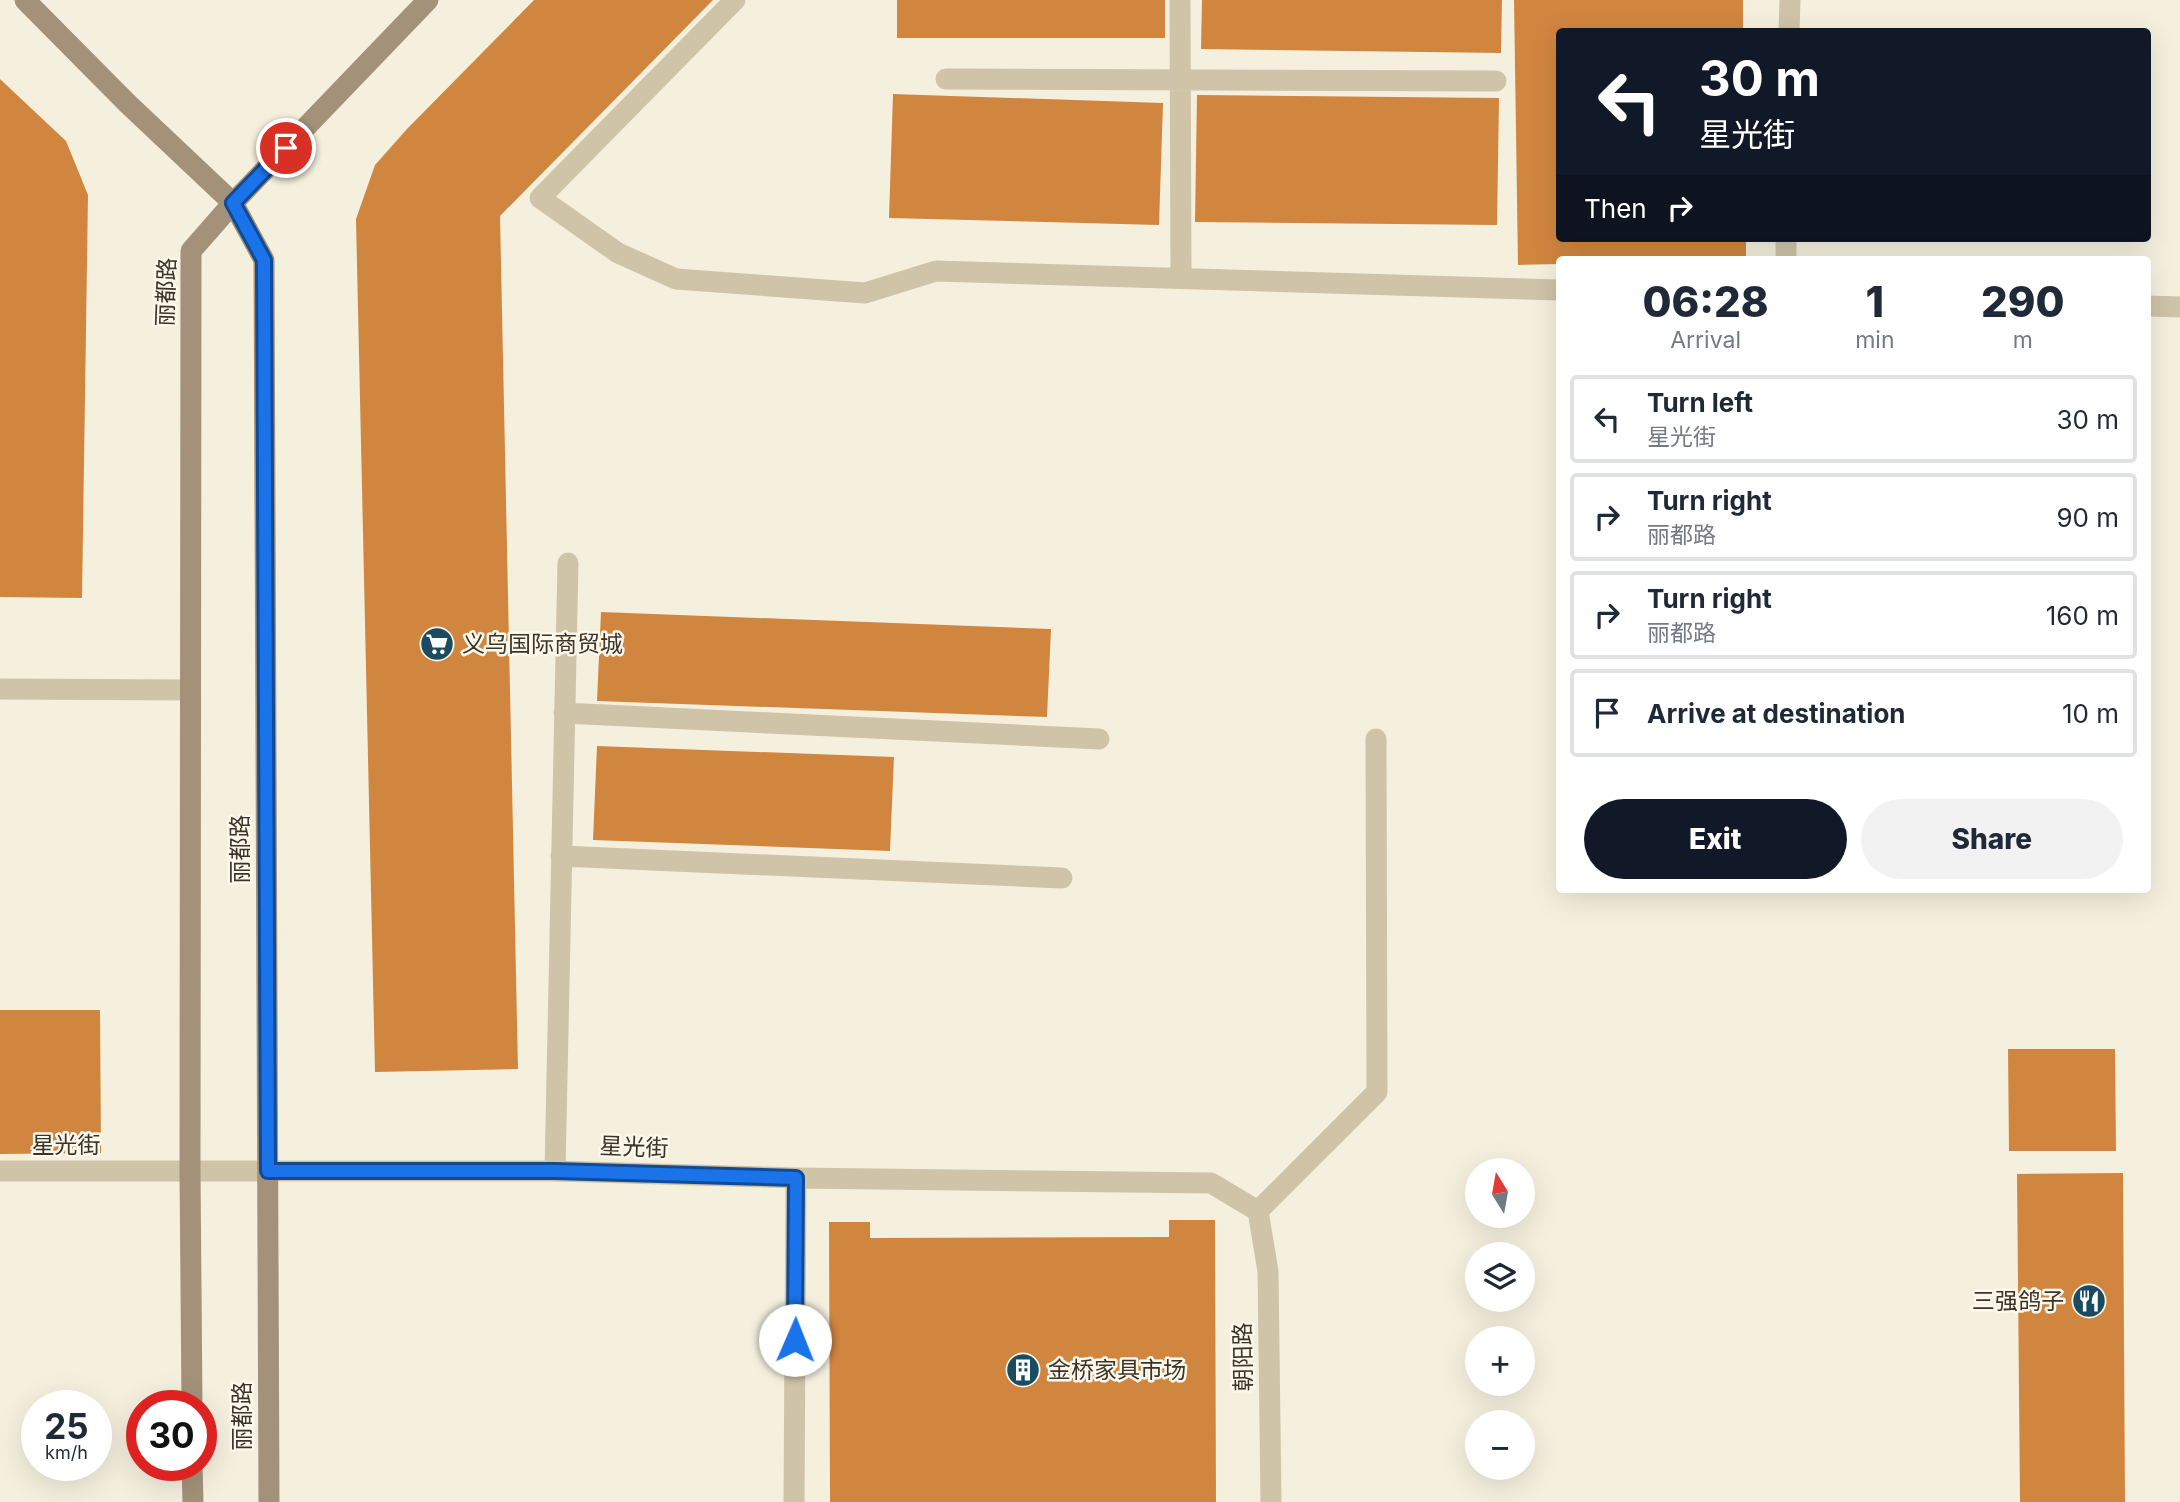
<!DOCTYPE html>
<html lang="en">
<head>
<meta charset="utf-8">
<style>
  :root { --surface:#fff; --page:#f2f2f3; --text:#1f2937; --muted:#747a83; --line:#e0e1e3; --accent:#111827 }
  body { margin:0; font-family:Inter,"Noto Sans SC",sans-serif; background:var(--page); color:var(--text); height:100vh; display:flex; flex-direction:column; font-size:26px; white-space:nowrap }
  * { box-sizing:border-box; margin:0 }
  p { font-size:23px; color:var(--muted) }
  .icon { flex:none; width:38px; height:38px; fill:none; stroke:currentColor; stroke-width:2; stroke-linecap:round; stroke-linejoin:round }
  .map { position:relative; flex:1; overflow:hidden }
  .sheet { position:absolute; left:1556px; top:256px; width:595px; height:637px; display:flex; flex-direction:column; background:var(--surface); border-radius:7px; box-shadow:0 7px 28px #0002 }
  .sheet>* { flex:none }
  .banner { position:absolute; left:1556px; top:28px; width:595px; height:214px; border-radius:7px; box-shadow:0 7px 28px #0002; background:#111827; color:#fff; overflow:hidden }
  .needle { width:46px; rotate:349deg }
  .fabs { position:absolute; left:1465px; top:1158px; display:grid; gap:14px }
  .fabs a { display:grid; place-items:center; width:70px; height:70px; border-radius:50%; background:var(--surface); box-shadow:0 7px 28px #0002; font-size:35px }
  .speed { position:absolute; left:21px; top:1390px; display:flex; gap:14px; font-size:35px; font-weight:700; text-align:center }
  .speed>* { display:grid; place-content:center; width:91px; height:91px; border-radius:50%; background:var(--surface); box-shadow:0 7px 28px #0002; line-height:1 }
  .speed small { font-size:18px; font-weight:400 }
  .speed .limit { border:10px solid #d22; background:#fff; color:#111 }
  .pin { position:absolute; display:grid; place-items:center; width:60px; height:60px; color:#fff; margin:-30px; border:4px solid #fff; border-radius:50%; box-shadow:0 2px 7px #0007 }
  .me { position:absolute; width:77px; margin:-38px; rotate:1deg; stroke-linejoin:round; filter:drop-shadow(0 0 5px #0008) }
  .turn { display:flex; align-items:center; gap:24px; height:147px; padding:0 28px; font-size:32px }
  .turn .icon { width:91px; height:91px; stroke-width:2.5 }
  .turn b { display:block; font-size:49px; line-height:60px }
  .then { display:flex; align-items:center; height:66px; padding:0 28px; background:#0003; gap:14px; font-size:26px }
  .eta { display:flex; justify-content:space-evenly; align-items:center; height:119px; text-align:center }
  .eta b { font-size:42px; font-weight:800; line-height:49px }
  .primary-button { display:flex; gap:14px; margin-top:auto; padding:14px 28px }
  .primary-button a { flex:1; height:80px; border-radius:42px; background:var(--accent); color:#fff; font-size:28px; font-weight:800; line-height:80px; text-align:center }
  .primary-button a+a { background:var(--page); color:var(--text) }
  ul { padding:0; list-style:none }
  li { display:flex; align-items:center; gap:21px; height:88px; margin:0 14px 10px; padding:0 14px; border:4px solid var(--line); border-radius:7px }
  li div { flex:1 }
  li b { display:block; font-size:26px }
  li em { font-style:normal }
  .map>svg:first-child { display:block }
  .building { fill:#d18640 }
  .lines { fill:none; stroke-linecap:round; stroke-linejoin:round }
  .lane { stroke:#cfc3a8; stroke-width:21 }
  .street { stroke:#cfc3a8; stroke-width:21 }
  .secondary { stroke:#a39279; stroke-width:21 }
  .route-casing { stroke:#114b97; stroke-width:18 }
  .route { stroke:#1a73e8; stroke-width:12 }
  .labels { text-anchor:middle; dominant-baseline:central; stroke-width:5; stroke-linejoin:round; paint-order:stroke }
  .street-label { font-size:23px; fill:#3b3329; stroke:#fcf8eb }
  .poi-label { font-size:23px; fill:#3b3329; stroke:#fcf8eb; text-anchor:start }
</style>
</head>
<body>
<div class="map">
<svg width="2180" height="1502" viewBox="0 0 2180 1502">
  <rect width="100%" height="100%" fill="#f5f0de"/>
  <path class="building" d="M534,0h179l-213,216 18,853 -143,3 -19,-853 19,-54 32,-36z
    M897,0h268v38h-268z
    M1202,0h300l-1,53 -300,-4z
    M1514,0h229v32h-184v206h187v21h-187v5l-41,1z
    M0,79l66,62 22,54 -6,403 -82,-1z
    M893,94l270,9 -4,122 -270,-7z
    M1197,95l302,3 -2,127 -302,-3z
    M601,612l450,17 -4,88 -450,-16z
    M597,746l297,11 -4,94 -297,-11z
    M0,1010h100l1,143 -101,1z
    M2008,1049h107l1,102h-107z
    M2123,1173l2,329h-105l-3,-328z
    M1169,1220h46l1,282h-386l-1,-280h41v16l299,-1z"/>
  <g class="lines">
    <path class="lane" d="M735,0l-195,198 78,55 58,26 189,14 71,-22 623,19
      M1180,0l1,278
      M1789,32l1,-32
      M946,79l550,2
      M1786,259v-21
      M2147,306l33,1
      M0,689l190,1
      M564,713l535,26
      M561,856l501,22
      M555,1171l13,-608
      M1258,1211l119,-119 -1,-353"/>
    <path class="street" d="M0,1171h555l241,7 415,5 47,28 10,60 3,231
      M794,1502l2,-324"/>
    <path class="secondary" d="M25,0l102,103 106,100 195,-203
      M192,1405l-2,-234 1,-920 42,-48 31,57 5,1242
      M192,1465l1,37"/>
  </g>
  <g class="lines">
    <g class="route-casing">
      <path id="route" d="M286,148l-53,55 31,57 4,911h287l241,7 -1,162"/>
    </g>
    <use href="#route" class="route"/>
  </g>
  <defs>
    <g id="supermarket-disc" transform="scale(1.75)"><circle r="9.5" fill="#1a4b61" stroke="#fcf8eb"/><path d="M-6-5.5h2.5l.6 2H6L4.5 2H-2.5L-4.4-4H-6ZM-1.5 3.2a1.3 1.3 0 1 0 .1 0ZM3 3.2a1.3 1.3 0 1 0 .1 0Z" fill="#fff"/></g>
    <g id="restaurant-disc" transform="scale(1.75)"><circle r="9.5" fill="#1a4b61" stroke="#fcf8eb"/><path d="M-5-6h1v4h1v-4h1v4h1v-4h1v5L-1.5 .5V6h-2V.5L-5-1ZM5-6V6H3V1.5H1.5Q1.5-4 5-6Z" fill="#fff"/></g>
    <g id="building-disc" transform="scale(1.75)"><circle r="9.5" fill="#1a4b61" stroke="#fcf8eb"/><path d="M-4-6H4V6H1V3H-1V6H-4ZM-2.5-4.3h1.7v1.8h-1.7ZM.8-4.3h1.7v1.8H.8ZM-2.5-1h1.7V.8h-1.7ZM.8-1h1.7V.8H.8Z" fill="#fff"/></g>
  </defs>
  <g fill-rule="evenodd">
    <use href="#supermarket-disc" x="437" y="644"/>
    <use href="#restaurant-disc" x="2089" y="1301"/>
    <use href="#building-disc" x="1023" y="1370"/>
  </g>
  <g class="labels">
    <g class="street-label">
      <text transform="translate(166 292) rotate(-88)">丽都路</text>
      <text transform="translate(240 849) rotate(-90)">丽都路</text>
      <text x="66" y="1145">星光街</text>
      <text transform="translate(634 1147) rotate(2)">星光街</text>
      <text transform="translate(1243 1357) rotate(-91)">朝阳路</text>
      <text transform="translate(242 1416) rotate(-90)">丽都路</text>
    </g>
    <g class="poi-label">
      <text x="462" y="644">义乌国际商贸城</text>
      <text x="2064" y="1301" text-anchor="end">三强鸽子</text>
      <text x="1048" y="1370">金桥家具市场</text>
    </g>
  </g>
</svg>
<div class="fabs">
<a><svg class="needle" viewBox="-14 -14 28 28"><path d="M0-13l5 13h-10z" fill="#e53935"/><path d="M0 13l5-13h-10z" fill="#747a83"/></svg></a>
<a><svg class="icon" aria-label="layers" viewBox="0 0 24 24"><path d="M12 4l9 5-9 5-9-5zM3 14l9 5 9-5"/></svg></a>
<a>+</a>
<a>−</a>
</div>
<div class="speed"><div>25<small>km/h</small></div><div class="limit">30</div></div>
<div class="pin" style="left:286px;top:148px;background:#d93025"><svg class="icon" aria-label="arrive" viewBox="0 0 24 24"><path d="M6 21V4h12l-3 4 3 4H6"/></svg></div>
<svg class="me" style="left:795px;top:1340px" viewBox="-20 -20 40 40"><circle r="19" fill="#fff"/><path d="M0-13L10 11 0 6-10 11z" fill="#1a73e8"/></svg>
<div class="banner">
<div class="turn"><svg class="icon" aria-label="left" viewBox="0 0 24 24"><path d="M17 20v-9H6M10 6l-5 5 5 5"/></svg><div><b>30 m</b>星光街</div></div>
<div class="then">Then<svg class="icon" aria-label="right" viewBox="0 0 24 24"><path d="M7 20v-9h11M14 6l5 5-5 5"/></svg></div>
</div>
<section class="sheet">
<div class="eta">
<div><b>06:28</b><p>Arrival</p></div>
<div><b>1</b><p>min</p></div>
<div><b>290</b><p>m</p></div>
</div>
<ul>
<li><svg class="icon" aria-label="left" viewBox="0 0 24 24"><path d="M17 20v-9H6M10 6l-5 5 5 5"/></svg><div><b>Turn left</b><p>星光街</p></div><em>30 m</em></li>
<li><svg class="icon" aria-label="right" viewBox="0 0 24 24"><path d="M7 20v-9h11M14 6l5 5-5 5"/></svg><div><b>Turn right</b><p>丽都路</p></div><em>90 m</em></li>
<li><svg class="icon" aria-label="right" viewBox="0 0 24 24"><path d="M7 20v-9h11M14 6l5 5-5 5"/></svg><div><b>Turn right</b><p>丽都路</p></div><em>160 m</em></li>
<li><svg class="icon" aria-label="arrive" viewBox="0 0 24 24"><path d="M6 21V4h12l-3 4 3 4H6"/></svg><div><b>Arrive at destination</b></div><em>10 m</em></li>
</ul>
<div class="primary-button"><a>Exit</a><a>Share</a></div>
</section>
</div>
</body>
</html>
